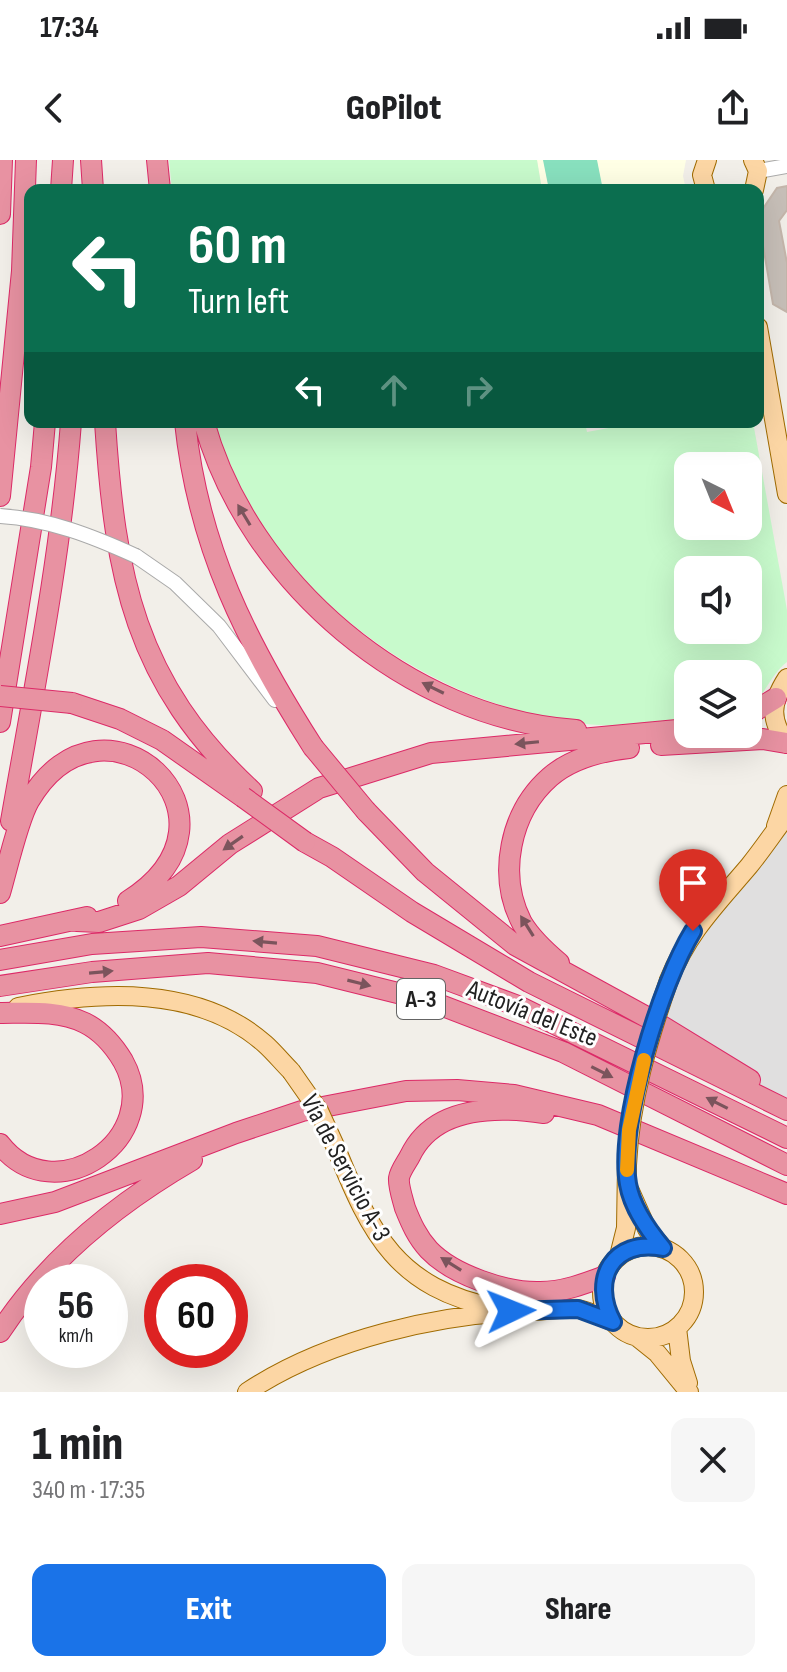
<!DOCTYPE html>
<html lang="en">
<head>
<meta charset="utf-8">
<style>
  :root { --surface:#fff; --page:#f6f6f6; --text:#202124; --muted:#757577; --accent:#1a73e8 }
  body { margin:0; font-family:"Sofia Sans Condensed",sans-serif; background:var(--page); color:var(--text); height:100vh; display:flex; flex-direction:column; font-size:30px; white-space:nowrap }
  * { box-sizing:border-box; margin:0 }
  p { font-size:26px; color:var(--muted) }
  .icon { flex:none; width:44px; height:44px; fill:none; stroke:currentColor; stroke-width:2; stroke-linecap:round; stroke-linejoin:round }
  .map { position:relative; height:1232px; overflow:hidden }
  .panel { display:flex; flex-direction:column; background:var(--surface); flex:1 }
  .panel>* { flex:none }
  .guide { position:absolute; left:24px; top:24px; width:740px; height:244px; border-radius:16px; box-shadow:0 8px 32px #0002; background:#0b6e4f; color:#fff; overflow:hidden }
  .needle { width:52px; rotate:137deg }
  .controls { position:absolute; left:674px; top:292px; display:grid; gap:16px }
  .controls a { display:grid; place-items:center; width:88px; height:88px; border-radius:16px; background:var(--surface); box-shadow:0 8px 32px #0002; font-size:40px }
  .speed { position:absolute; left:24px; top:1104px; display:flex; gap:16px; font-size:40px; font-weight:700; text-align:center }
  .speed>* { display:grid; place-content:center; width:104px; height:104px; border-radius:50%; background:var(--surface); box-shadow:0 8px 32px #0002; line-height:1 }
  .speed small { font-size:20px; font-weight:400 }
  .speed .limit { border:12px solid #d22; background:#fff; color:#111 }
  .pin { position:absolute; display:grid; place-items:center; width:68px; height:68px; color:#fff; margin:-82px -34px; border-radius:50% 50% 50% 0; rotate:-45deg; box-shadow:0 0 8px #0007 }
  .pin .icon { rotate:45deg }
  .me { position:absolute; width:88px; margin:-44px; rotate:88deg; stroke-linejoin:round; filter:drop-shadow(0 0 6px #0008) }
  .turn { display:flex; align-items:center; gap:28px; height:168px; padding:0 32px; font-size:36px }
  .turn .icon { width:104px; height:104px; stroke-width:2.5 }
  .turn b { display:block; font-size:56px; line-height:68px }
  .lanes { display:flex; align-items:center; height:76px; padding:0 32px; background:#0003; justify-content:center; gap:40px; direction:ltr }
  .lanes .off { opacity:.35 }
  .round { display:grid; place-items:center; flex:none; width:84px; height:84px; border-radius:16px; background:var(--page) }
  .headline { display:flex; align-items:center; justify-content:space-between; height:136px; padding:0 32px }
  h1 { font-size:48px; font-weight:800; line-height:60px }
  .cta { display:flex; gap:16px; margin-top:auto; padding:16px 32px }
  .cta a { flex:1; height:92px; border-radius:16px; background:var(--accent); color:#fff; font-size:32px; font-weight:800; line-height:92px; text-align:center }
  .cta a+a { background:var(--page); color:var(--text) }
  .status { display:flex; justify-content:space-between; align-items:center; height:56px; padding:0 40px; background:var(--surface); direction:ltr }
  .status svg { height:22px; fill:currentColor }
  header { display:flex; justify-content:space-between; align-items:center; height:104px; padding:0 32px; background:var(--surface); font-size:36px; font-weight:800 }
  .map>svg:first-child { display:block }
  .residential { fill:#e0dfdf }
  .education { fill:#ffffe5 }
  .park { fill:#c8facc; fill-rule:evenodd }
  .pitch { fill:#88e0be }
  .building { fill:#c7bfb8; stroke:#c4b6ab; stroke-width:2 }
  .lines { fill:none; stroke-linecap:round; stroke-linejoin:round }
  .minor-casing { stroke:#a9a9a9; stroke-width:16 }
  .major-casing { stroke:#a06b00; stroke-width:20 }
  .highway-casing { stroke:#dc2a67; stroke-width:22 }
  .minor { stroke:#fff; stroke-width:14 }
  .major { stroke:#fcd6a4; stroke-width:18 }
  .highway { stroke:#e892a2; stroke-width:20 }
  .minor-bridge-casing { stroke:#a9a9a9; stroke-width:16; stroke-linecap:butt }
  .major-bridge-casing { stroke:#a06b00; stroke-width:20; stroke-linecap:butt }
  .highway-bridge-casing { stroke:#dc2a67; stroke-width:22; stroke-linecap:butt }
  .minor-bridge { stroke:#fff; stroke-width:14 }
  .major-bridge { stroke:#fcd6a4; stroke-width:18 }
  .highway-bridge { stroke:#e892a2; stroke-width:20 }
  .oneway { fill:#7b545c }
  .route-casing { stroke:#114b97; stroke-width:20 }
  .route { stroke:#1a73e8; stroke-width:14 }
  .slow { stroke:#f59e0b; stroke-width:14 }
  .labels { text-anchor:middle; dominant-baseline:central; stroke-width:6; stroke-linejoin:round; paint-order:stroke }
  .shield { fill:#fff; stroke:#646464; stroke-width:2 }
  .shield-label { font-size:24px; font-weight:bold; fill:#222 }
  .street-label { font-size:26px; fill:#222; stroke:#fff }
</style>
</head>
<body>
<div class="status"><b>17:34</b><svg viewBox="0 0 49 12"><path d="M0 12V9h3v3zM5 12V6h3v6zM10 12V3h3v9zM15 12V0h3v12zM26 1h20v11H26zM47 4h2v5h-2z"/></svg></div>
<header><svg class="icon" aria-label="back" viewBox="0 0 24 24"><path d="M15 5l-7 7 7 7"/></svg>GoPilot<svg class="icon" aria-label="share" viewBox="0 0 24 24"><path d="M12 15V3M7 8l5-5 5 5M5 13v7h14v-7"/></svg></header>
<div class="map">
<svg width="787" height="1232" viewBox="0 0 787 1232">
  <rect width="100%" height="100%" fill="#f2efe9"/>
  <path class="residential" d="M787,655v289l-134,-84 26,-66z"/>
  <path class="education" d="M537,0h149l-3,16 3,14h-144z"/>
  <path class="park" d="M169,0h368l5,30h-370z
    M213,262h372l2,10 54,-10h112l34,188v52c-17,13 -23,35 -39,49v-37h-60v49c-37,3 -73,5 -109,0 -112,-15 -215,-73 -288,-158 -20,-22 -40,-47 -52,-74 -10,-22 -17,-46 -26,-69zM688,306h60v60h-60zM688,410h60v60h-60z"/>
  <path class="pitch" d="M543,0h54l6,30h-54z"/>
  <path class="building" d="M787,26v24l-8,11 8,42v49l-14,-8 -15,-88 19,-28z"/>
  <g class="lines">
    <g class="minor-casing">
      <path id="minor" d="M758,11l29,-5
        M136,396l39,27 44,43 56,74"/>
    </g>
    <g class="major-casing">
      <path id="major" d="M753,0l5,11 -4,19
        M706,30l-4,-15 5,-15
        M758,167l29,167
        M787,518c-16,25 -18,41 0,66
        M776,666l11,-31
        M669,820c19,-48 47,-75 80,-114 13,-16 25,-34 38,-51
        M18,847c81,-16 181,-22 247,37 9,8 17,18 26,27
        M336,988c35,87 61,140 160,160
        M630,1031l17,38 16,19
        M602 1132a46 46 0 1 1 92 0a46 46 0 1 1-92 0Z
        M619,1096l7,-28 1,-63
        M677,1168l4,33 7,22
        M637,1177l20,16 32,39
        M247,1232c80,-53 193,-79 288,-81 13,-1 29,-3 43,-2 11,2 24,8 35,13"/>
    </g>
    <g class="highway-casing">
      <path id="highway" d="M91,0l2,30
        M157,0l3,30
        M61,30l2,-30
        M0,54l2,-54
        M105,262c10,154 29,260 147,369
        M185,262c13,125 61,220 128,325
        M204,262c44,160 205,297 372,308
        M0,336l22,-225 4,-111
        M72,543l48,16 42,21 81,57
        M748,555l28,-17
        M0,562l41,-255 4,-45
        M661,585l102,-6 23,4
        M366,651l59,61 90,73 137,75 98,60
        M11,661c23,-132 50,-265 60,-399
        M305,682l27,15 80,55 117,70 258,128
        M0,733c7,-24 18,-73 29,-92 74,-127 232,16 99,100
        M77,761l22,1 40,-13 40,-23 51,-42 89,-56 112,-35 257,-24
        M0,776l87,-19
        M0,800l92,-16 109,-7 116,9 117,29 84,31 269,132
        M559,803c-13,-11 -28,-25 -37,-40 -25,-48 -12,-111 28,-146 22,-19 51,-26 79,-29
        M0,826l92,-14 116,-9 109,10 113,28 133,51 224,113
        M0,853c27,0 59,-3 85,10 16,8 29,23 38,38 43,77 -69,153 -123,83
        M544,953c-47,-7 -110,-8 -134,43 -3,6 -10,15 -11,22 -1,8 4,22 6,30 6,15 12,29 24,42 24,25 77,43 111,42 23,0 44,-8 65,-16
        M0,1054l55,-12 181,-69 66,-22 104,-20 51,-1 57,5 84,20 189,79
        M0,1172c47,-72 118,-129 192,-172"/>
    </g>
    <use href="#minor" class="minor"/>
    <use href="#major" class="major"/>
    <use href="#highway" class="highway"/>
    <g class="minor-bridge-casing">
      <path id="minor-bridge" d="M0,356c49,3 92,20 136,40"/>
    </g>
    <g class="major-bridge-casing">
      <path id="major-bridge" d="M291,911l28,40 17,37
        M627,1005c3,-64 21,-125 42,-185"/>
    </g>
    <g class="highway-bridge-casing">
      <path id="highway-bridge" d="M0,536l72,7
        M313,587l53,64
        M243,637l62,45"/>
    </g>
    <use href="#minor-bridge" class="minor-bridge"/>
    <use href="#major-bridge" class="major-bridge"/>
    <use href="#highway-bridge" class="highway-bridge"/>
  </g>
  <defs><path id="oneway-solid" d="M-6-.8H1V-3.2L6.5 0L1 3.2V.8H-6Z" transform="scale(2)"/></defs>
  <g class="oneway">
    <use href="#oneway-solid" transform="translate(244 355) rotate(-121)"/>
    <use href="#oneway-solid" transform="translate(433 528) rotate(-154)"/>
    <use href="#oneway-solid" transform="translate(527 583) rotate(174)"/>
    <use href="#oneway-solid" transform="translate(233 683) rotate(145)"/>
    <use href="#oneway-solid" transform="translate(527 766) rotate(-122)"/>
    <use href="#oneway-solid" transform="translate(265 782) rotate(-175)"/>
    <use href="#oneway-solid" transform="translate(101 812) rotate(-5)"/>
    <use href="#oneway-solid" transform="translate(359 823) rotate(14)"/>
    <use href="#oneway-solid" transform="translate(602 912) rotate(27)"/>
    <use href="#oneway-solid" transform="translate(717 943) rotate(-153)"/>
    <use href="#oneway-solid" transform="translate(451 1104) rotate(-148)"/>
  </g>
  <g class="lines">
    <g class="route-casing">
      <path id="route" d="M511,1151l67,-2 35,13c-23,-43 0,-84 50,-74 -15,-18 -31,-40 -35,-64 -11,-60 33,-201 65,-253"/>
    </g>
    <use href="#route" class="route"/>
    <path class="slow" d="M627,1010l2,-40 15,-70"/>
  </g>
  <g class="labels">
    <rect class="shield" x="397" y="819" width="48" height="40" rx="6"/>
    <g class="shield-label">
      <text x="421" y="839">A-3</text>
    </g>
    <g class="street-label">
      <text transform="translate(532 854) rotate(22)">Autovía del Este</text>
      <text transform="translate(345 1008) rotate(62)">Vía de Servicio A-3</text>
    </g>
  </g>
</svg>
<div class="controls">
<a><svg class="needle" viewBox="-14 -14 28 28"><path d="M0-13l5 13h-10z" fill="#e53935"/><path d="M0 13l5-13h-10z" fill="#757577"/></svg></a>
<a><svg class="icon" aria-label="sound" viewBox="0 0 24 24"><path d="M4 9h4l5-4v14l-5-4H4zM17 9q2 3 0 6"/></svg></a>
<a><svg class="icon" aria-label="layers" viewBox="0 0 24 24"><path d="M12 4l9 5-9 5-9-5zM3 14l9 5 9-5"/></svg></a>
</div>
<div class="speed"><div>56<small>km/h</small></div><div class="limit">60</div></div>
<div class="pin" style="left:693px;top:771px;background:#d93025"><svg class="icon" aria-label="arrive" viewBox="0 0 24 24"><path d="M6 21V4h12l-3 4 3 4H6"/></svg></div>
<svg class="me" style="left:511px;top:1151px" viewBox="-20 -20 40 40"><path d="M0-17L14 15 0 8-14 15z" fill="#1a73e8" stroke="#fff" stroke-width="4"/></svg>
<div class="guide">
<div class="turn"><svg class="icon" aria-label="left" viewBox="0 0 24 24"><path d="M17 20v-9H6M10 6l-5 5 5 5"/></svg><div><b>60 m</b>Turn left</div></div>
<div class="lanes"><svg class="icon" aria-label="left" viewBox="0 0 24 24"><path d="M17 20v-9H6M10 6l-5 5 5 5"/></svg><svg class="icon off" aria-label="ahead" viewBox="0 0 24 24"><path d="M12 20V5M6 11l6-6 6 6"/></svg><svg class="icon off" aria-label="right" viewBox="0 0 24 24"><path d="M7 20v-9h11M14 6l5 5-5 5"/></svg></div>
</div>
</div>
<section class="panel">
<div class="headline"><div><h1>1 min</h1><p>340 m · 17:35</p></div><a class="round"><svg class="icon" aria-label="close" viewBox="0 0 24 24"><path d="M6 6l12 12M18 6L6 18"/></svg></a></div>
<div class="cta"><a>Exit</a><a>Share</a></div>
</section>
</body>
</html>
